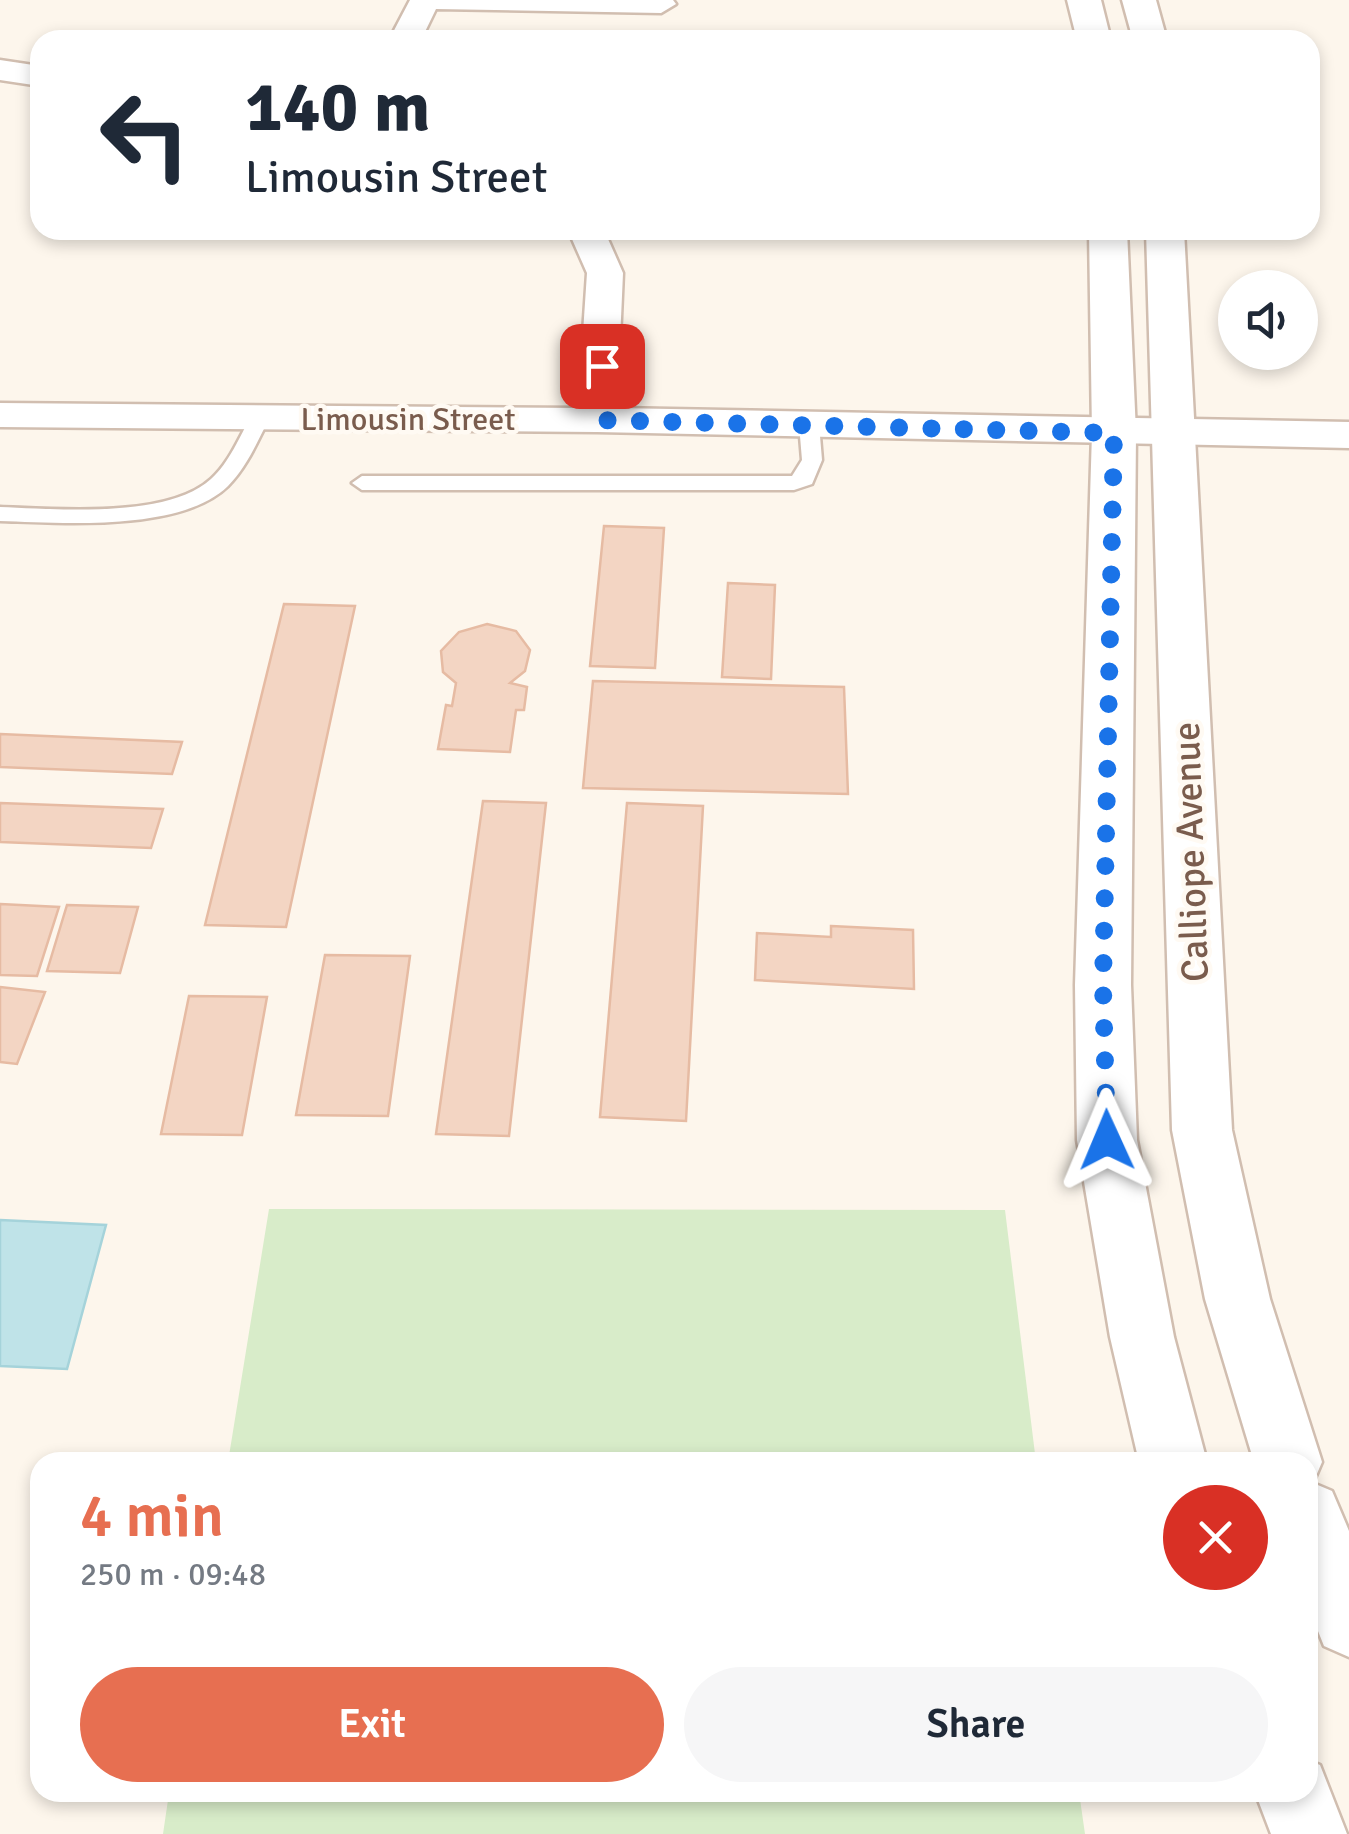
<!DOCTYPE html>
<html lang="en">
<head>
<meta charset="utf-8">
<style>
  :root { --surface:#fff; --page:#f6f6f7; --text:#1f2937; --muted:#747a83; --accent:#e76f51 }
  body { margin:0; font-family:Signika,sans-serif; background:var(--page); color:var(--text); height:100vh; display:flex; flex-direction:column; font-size:38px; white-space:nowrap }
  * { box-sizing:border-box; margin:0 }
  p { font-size:32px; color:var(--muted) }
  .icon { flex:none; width:55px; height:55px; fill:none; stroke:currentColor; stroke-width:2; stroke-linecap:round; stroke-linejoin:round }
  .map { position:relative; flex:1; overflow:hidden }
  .drawer { position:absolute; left:30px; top:1452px; width:1288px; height:350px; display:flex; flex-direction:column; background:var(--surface); border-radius:30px; box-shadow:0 5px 15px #0003 }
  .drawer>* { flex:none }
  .guide { position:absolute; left:30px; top:30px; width:1290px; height:210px; border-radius:30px; box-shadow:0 5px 15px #0003; background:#fff; color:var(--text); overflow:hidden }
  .buttons { position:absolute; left:1218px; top:270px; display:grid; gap:20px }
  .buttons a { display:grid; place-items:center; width:100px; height:100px; border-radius:50%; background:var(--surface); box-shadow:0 5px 15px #0003; font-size:50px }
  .pin { position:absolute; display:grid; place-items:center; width:85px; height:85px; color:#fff; margin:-42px; border-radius:20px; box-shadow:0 5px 15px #0006 }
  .me { position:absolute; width:110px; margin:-55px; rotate:359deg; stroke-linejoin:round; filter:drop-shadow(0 0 8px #0008) }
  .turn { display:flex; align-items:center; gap:35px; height:210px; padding:0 50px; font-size:45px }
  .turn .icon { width:130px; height:130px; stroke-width:2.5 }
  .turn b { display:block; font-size:70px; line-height:85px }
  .round { display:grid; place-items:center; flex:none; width:105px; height:105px; border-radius:52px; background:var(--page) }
  .headline { display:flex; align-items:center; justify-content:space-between; height:170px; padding:0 50px }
  h1 { font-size:60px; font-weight:600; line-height:75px; color:var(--accent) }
  .button { display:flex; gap:20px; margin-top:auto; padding:20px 50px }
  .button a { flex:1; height:115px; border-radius:60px; background:var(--accent); color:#fff; font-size:40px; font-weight:600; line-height:115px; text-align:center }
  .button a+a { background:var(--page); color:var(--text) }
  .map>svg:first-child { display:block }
  .green { fill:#d8ecc9 }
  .water { fill:#bfe3e8; stroke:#a5d3da; stroke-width:2.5 }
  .building { fill:#f3d5c3; stroke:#e6bba3; stroke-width:2.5 }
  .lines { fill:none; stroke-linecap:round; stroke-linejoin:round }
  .service-casing { stroke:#d1beb0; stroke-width:5 }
  .minor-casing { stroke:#d1beb0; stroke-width:5 }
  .tertiary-casing { stroke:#d1beb0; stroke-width:5 }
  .service { fill:#fff; fill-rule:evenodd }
  .minor { fill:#fff; fill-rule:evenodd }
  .tertiary { fill:#fff; fill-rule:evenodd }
  .route { stroke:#1a73e8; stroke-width:18; stroke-dasharray:0 32.4 }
  .labels { text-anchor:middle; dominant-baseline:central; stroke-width:9; stroke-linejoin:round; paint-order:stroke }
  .far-street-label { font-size:32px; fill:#7a5c4d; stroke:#fffaf3 }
  .street-label { font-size:38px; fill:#7a5c4d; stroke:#fffaf3 }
</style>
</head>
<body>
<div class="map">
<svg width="1349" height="1834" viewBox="0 0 1349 1834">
  <rect width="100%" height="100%" fill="#fdf6ec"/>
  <path class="green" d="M269,1209l736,1 31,252h-808z
    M169,1793l910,-1 6,42h-922z"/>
  <path class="water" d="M0,1220l106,5 -39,144 -67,-3z"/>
  <path class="building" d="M604,526l60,2 -9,140 -65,-2z
    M728,583l47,2 -4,94 -49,-2z
    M284,604l71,2 -69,321 -81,-2z
    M487,624l29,7 14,19 -5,21 -15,12 17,4 -3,23h-8l-6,42 -72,-3 8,-44 6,1 4,-23 -13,-11 -2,-21 18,-19z
    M593,681l251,6 4,107 -265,-6z
    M0,734l182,8 -10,32 -172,-7z
    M483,801l63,2 -37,333 -73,-2z
    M0,803l163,6 -12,39 -151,-6z
    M627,803l76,3 -17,315 -86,-4z
    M0,904l59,3 -22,69 -37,-1z
    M67,905l71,2 -18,66 -73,-2z
    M831,926l82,4 1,59 -159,-9 2,-47 74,4z
    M325,955l85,1 -22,160 -92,-1z
    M0,987l45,5 -28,72 -17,-2z
    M189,996l78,1 -25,138 -81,-1z"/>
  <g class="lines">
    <g class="service-casing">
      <path id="service" d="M259,413l10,6c-12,23 -22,48 -41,67 -47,46 -166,37 -228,35v-14c56,2 167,12 211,-28 19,-17 28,-42 41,-64z
        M809,418l10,6 3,36 -10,24 -18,6h-432l-10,-7 10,-7h430l10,-16 -3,-36z"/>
    </g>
    <g class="minor-casing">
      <path id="minor" d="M410,0h263l3,4 -15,9 -225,-4 -15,31h-32z
        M0,60l40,6v20l-40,-6z
        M568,230h36l19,43 -6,135 732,14v26l-752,-16 -597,-5v-24l578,5 9,-135z"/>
    </g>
    <g class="tertiary-casing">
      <path id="tertiary" d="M1067,0h34l10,40h-34z
        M1122,0h34l11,40h-34z
        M1089,230h38l9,203 -5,552 6,155 37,197 33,125h-68l-29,-125 -33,-197 -2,-155 17,-552z
        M1146,230h38l48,900 38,169 52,163 -9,21 19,8 17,40v126l-25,-11 -16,-40v-144h-54l-49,-163 -33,-169z
        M1308,1760l12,5 27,69h-76l-16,-42h53z"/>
    </g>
    <use href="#service" class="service"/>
    <use href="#minor" class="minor"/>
    <use href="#tertiary" class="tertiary"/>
  </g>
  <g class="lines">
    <path class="route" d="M602,366l-5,54 517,13 -11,552 4,155"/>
  </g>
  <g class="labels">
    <g class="far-street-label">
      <text x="408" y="419">Limousin Street</text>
    </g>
    <g class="street-label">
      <text transform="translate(1191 852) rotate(-92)">Calliope Avenue</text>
    </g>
  </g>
</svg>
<div class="buttons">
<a><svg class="icon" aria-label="sound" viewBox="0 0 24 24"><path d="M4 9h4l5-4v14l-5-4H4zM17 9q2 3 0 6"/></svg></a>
</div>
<div class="pin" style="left:602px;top:366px;background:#d93025"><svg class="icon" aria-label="arrive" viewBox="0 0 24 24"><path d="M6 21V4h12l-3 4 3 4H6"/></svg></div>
<svg class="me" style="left:1107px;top:1140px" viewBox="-20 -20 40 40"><path d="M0-17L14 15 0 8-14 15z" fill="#1a73e8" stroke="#fff" stroke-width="4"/></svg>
<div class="guide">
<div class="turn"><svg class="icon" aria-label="left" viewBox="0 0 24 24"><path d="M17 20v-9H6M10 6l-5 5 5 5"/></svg><div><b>140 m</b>Limousin Street</div></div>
</div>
<section class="drawer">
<div class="headline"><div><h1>4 min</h1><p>250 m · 09:48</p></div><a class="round" style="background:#d93025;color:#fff"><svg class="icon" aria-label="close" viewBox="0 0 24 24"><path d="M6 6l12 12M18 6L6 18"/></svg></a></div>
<div class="button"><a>Exit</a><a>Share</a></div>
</section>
</div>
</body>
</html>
